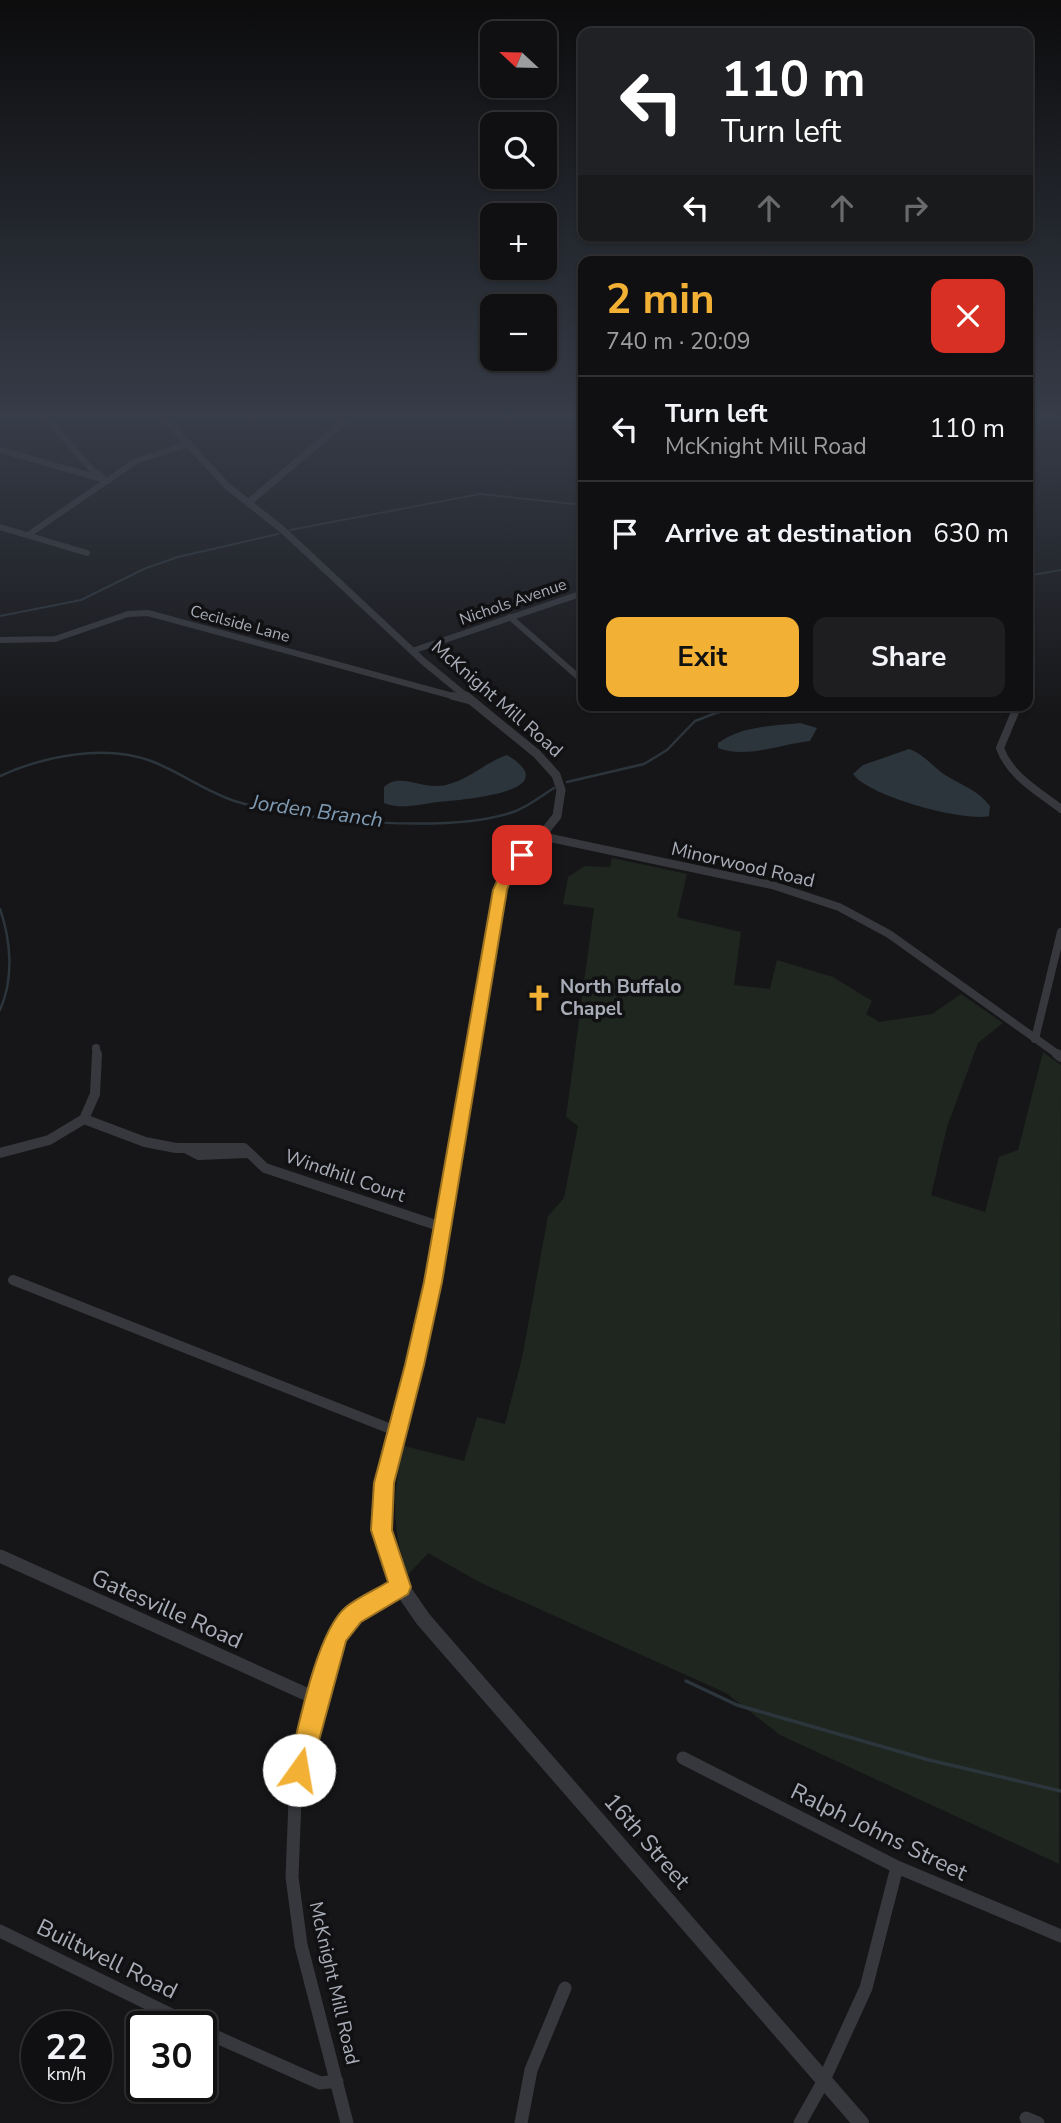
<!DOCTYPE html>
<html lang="en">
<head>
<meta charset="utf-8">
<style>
  :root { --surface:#101012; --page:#1e1e20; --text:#f1f3f6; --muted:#9c9d9f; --line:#303032; --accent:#f2b134 }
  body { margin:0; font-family:"Nunito Sans",sans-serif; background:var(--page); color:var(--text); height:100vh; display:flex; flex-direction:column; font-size:26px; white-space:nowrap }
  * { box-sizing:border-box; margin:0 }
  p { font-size:23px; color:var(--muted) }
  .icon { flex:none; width:38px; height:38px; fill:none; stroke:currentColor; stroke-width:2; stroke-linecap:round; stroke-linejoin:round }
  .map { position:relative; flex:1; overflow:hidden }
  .side { position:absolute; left:578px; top:256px; width:455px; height:455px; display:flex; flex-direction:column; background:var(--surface); border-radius:14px; box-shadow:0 2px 5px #0004,0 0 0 2px var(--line) }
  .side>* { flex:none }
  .top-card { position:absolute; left:578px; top:28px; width:455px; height:214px; border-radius:14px; box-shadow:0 2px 5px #0004,0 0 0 2px var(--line); background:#202124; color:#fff; overflow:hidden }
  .needle { width:46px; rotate:292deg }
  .fabs { position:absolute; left:480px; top:21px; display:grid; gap:14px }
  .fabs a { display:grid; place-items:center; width:77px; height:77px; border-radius:14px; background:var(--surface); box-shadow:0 2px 5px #0004,0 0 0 2px var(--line); font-size:35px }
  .speed { position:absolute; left:21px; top:2011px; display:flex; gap:14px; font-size:35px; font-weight:700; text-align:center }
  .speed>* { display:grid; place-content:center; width:91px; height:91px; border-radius:50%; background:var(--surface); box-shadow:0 2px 5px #0004,0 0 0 2px var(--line); line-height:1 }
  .speed small { font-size:18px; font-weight:400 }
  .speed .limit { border:4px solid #111; border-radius:10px; background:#fff; color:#111 }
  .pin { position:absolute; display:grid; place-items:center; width:60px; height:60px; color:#fff; margin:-30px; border-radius:14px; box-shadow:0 4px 10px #0006 }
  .me { position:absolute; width:77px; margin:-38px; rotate:13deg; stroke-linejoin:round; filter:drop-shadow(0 0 5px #0008) }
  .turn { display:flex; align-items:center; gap:24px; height:147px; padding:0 28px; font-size:32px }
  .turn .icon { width:91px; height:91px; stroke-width:2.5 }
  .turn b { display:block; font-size:49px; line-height:60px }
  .lanes { display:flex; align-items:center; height:66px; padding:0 28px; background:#0003; justify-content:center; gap:35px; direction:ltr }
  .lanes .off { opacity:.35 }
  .round { display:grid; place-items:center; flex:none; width:74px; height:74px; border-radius:14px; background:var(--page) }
  .summary { display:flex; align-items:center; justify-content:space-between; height:119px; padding:0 28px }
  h1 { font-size:42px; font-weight:700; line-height:52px; color:var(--accent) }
  .button { display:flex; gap:14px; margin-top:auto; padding:14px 28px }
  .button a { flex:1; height:80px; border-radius:14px; background:var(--accent); color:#111; font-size:28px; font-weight:700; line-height:80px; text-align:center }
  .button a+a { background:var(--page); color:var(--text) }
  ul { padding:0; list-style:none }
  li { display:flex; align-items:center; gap:21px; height:105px; padding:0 28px; border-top:2px solid var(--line) }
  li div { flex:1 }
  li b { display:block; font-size:26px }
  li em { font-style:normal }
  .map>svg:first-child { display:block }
  .green { fill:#1e261f }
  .water { fill:#2c353c }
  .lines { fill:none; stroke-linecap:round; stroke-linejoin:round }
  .stream-far2 { stroke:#2c353c; stroke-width:2 }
  .stream-far1 { stroke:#2c353c; stroke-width:2.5 }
  .stream { stroke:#2c353c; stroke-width:3.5 }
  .minor-far3 { stroke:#37383d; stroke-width:6 }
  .minor-far2 { stroke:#37383d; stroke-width:8 }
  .minor-far1 { stroke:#37383d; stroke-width:10 }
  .minor { stroke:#37383d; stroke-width:13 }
  .tertiary-far3 { stroke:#37383d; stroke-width:7 }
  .tertiary-far2 { stroke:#37383d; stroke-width:9 }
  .tertiary-far1 { stroke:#37383d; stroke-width:12 }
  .tertiary { stroke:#37383d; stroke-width:16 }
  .route { fill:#f2b134; stroke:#9d7322; stroke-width:2 }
  .labels { text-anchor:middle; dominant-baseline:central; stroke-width:7; stroke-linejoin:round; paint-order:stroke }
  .far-street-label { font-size:16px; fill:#a8adb8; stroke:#111113 }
  .street-label { font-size:19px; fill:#a8adb8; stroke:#111113 }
  .poi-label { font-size:19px; font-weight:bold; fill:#a8adb8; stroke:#111113; text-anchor:start }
  .water-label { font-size:21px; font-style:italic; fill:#7f9bb3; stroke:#111113 }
  .near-street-label { font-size:23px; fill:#a8adb8; stroke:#111113 }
</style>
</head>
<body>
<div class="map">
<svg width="1061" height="2123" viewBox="0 0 1061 2123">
  <rect width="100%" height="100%" fill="#161618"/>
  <path class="green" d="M612,858l75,16 -10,43 64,15 -7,53 36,4 7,-29 56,17 39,24 -6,13 13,8 53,-8 29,-20 42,29 -25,20 -31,84 -16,68 54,17 14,-55 19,-7 25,-98 18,13 -2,799 -279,-129 -54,-42 -247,-111 -51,-29 -20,22c-17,-47 -16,-81 -4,-129l60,15 13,-44 28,7 17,-66 26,-142 16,-18 14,-72 -12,-9 28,-209 -31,-4 5,-27 17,-11 25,1z"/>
  <path class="water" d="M800,723l17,5 -7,13c-28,3 -65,18 -92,7v-5c23,-17 54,-17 82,-20z
    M909,749c15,5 24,18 36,26 16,10 33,15 45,31l-1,10c-26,6 -121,-20 -136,-42l10,-9z
    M507,755c63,38 -50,45 -69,47 -17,2 -38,8 -54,1v-16c14,-14 36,0 53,-1 27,-1 46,-23 70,-31z"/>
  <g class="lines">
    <path class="stream-far2" d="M290,530l190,-36 103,11
      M1027,576l34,-6
      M0,616l81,-16 65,-32 32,-11 100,-23"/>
    <path class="stream-far1" d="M0,776c44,-20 104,-32 151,-15 30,11 56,32 87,41 64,19 212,32 275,10 15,-5 28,-16 41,-24
      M567,782l77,-18 23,-14 28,-29 21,-8 12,-3 44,1 51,-6
      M0,909c11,32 14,69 0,101"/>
    <path class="stream" d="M686,1681l51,24 192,55 132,31"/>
    <path class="minor-far3" d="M48,420l45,51 9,5
      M0,450l109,31
      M0,527l87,26
      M28,535l108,-74 53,-17
      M510,617l73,64
      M0,640l55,-1 73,-25 20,-1 312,85
      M412,651l171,-58"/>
    <path class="minor-far2" d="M453,696l19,5
      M1018,705l-18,43c10,28 38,43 61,61
      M541,836l231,49 67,22 50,27 171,122
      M1035,1039l26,-107
      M96,1048l1,8"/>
    <path class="minor-far1" d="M1057,1054l4,3
      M84,1119l11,-25 2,-40
      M187,1149l12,6 48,-2
      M0,1153l49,-13 35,-21 61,23 31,6h68l21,20 177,59
      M13,1280l383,151"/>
    <path class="minor" d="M0,1556l317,143
      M683,1758l214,109 164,69
      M0,1931l194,95
      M201,2030l119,53 17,-2
      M1026,2118l12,5
      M347,2123l-46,-178 -9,-68 3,-77 12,-62 30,-102 16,-22 48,-27
      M521,2123l10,-53 34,-82
      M800,2123l23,-41 43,-94 31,-121"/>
    <path class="tertiary-far3" d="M166,420l60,65 58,46 139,130 45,37
      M248,503l98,-83"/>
    <path class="tertiary-far2" d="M466,696l71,58 19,21 5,15 -4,26 -22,28 -23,21 -12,25 -28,166"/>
    <path class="tertiary-far1" d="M381,1521l-1,-10c14,-76 36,-149 52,-224 16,-77 27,-155 40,-233"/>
    <path class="tertiary" d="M381,1519l20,68 22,32 438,504"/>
  </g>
  <linearGradient id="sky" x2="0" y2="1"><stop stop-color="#0c0c0d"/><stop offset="0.58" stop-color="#363c48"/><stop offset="1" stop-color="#363c48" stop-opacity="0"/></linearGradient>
  <rect width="1061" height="718" fill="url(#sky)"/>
  <path class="route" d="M522,851l7,4 -17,21 -5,14 -65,392 -18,83 -30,118 -2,47 19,57 -3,7 -47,28 -15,19 -35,129 -4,8 -8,3 -8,-3 -3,-8c10,-40 28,-138 58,-163 12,-10 29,-17 42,-25l-17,-52 3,-47 31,-118 19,-83 69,-392c6,-14 14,-33 29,-39z"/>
  <defs>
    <g id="church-bare" transform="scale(2.1)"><path d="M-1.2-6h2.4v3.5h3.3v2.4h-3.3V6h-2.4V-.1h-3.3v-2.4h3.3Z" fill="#f2b134" stroke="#111113" stroke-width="2.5" paint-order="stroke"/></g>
  </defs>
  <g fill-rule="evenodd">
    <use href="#church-bare" x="539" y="998"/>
  </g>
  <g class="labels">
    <g class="far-street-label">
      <text transform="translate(513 602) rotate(-19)">Nichols Avenue</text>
      <text transform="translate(240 624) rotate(15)">Cecilside Lane</text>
    </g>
    <g class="street-label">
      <text transform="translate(497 699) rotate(41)">McKnight Mill Road</text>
      <text transform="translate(743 865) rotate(13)">Minorwood Road</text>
      <text transform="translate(345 1176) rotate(19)">Windhill Court</text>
      <text transform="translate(334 1983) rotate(77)">McKnight Mill Road</text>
    </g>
    <g class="poi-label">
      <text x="560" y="987">North Buffalo<tspan x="560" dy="22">Chapel</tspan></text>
    </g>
    <g class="water-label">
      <text transform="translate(317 811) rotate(8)">Jorden Branch</text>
    </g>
    <g class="near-street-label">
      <text transform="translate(167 1609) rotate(24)">Gatesville Road</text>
      <text transform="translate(879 1832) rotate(26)">Ralph Johns Street</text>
      <text transform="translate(647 1841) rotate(49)">16th Street</text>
      <text transform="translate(107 1959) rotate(26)">Builtwell Road</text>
    </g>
  </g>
</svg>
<div class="fabs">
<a><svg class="needle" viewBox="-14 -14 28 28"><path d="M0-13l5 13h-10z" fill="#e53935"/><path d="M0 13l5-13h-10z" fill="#9c9d9f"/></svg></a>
<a><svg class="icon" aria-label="search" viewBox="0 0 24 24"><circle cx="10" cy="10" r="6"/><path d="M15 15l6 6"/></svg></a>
<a>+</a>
<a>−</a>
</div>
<div class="speed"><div>22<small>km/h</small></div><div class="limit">30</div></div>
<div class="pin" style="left:522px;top:855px;background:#d93025"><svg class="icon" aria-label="arrive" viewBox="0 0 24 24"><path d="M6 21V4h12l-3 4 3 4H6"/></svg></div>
<svg class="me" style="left:299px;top:1770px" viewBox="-20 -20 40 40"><circle r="19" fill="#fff"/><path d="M0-13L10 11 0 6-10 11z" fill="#f2b134"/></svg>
<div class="top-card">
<div class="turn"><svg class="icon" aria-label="left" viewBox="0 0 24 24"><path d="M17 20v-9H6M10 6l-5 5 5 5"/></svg><div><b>110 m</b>Turn left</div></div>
<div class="lanes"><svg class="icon" aria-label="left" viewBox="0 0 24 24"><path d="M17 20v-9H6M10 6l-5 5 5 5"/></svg><svg class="icon off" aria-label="ahead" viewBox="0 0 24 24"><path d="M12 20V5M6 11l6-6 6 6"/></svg><svg class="icon off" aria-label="ahead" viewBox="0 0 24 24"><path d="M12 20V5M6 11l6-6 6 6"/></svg><svg class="icon off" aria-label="right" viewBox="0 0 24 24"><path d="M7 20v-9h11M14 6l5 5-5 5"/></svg></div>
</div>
<section class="side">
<div class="summary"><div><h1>2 min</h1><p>740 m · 20:09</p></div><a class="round" style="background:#d93025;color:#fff"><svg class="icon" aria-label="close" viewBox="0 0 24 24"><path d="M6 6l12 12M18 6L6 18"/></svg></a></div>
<ul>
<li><svg class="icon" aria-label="left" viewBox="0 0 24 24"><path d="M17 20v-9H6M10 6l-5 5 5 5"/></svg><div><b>Turn left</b><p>McKnight Mill Road</p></div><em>110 m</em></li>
<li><svg class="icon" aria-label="arrive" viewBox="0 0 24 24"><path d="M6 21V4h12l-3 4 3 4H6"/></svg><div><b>Arrive at destination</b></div><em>630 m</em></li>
</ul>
<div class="button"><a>Exit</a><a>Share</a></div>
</section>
</div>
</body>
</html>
